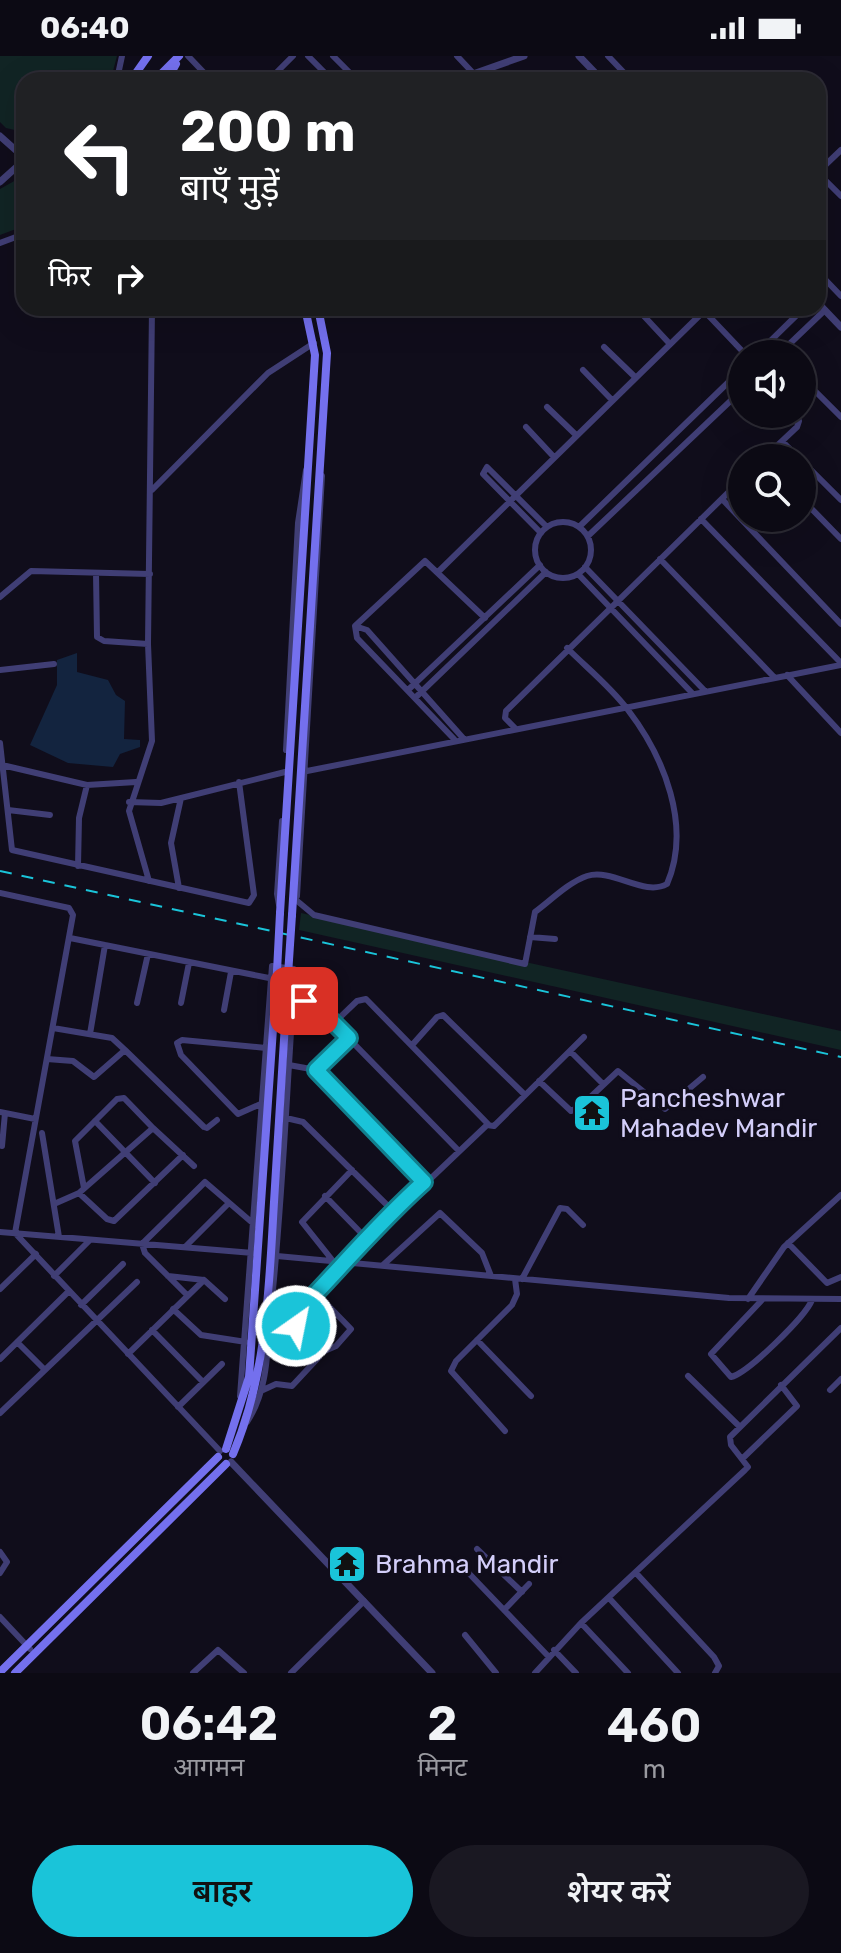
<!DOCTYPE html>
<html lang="hi">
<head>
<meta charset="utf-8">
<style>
  :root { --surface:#0c0a14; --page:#1a1822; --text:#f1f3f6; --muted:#9a9aa0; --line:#2c2b34; --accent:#1ac4d9 }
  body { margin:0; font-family:Rubik,"Noto Sans Devanagari",sans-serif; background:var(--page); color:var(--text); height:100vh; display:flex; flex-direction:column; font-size:30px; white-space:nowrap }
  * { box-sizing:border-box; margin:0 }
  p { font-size:26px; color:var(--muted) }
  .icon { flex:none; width:44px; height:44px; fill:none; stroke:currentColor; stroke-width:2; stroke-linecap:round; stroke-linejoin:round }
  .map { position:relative; height:1617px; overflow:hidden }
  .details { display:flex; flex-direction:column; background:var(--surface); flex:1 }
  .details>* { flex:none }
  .hud { position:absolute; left:16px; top:16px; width:810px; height:244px; border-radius:24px; box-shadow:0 8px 32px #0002,0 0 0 2px var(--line); background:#202124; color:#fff; overflow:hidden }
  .fabs { position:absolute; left:728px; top:284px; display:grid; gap:16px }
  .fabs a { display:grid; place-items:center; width:88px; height:88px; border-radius:50%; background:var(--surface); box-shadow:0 8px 32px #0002,0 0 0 2px var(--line); font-size:40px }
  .pin { position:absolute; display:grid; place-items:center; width:68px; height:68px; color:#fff; margin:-34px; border-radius:16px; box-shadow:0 4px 12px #0006 }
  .me { position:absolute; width:88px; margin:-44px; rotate:33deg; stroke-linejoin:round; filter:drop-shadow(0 0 6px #0008) }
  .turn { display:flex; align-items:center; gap:28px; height:168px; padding:0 32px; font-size:36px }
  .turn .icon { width:104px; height:104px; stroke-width:2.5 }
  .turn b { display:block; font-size:56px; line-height:68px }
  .then { display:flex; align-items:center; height:76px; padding:0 32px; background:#0003; gap:16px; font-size:30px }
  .eta { display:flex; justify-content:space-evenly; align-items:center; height:136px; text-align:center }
  .eta b { font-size:48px; font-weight:600; line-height:56px }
  .action { display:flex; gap:16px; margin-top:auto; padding:16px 32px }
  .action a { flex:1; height:92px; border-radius:48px; background:var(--accent); color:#111; font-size:32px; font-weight:600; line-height:92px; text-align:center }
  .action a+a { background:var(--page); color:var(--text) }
  .status { display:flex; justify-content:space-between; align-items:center; height:56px; padding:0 40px; background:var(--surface); direction:ltr }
  .status svg { height:22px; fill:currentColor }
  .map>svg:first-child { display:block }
  .green { fill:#112424 }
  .water { fill:#13243f }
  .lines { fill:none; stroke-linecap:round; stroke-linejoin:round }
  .minor { stroke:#403e75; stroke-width:6 }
  .tertiary { stroke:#403e75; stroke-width:7 }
  .secondary { stroke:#7470ee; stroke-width:8 }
  .rail { stroke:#1ac4d9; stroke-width:2; stroke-dasharray:12 10; stroke-linecap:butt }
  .secondary-bridge { stroke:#7470ee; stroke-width:8 }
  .route-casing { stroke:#117f8d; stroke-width:20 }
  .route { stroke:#1ac4d9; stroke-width:14 }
  .labels { text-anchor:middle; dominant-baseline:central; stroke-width:7; stroke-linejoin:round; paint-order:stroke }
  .poi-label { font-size:26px; fill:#d3cef9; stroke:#100d1b; text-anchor:start }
</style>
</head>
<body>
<div class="status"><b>06:40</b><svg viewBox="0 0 49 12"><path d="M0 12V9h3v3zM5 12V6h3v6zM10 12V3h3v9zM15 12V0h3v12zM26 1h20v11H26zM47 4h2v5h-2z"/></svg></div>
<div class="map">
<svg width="841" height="1617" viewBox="0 0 841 1617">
  <rect width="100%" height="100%" fill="#100d1b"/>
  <path class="green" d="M0,0h117l-4,15 -9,9h-80v52l-18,-4 -6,-6z
    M16,124l8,8v38l-24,9v-46z
    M301,857l540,118v19l-542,-120z"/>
  <path class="water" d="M77,597v19l31,8 8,15 9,6 -1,38 16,1v7l-20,7 -7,13 -45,-4 -38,-18 27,-60v-25z"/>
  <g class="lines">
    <path class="minor" d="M122,0l-3,14 6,10
      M188,0l23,24
      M308,0l24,24
      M333,0l24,24
      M457,0l17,18
      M608,0l23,24
      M269,24l24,-24
      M818,116l23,-22
      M818,117l23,23
      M0,187l24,-9
      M818,216l23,24
      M642,258l27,29
      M604,291l30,29
      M757,298l47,-46
      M779,298l46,-44
      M583,314l28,29
      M802,322l39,39
      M547,351l28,27
      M526,371l27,29
      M782,385l17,17
      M764,402l33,-31 2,-6 -5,-7
      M802,405l39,39
      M152,434l116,-117 46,-30
      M722,443l119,125
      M802,443l39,40
      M701,463l140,144
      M535 494a28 28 0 1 1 56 0a28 28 0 1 1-56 0Z
      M579,471l163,-158
      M541,477l-58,-59 4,-7 60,60
      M588,480l154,-146
      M660,503l114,118
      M585,511l120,124
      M439,515l262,-257h6l38,40
      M96,517l1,64 7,4 44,3
      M578,518l115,120
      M0,541l31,-26 119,3
      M355,570l12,4 96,108
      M0,614l54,-6
      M787,619l54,58
      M408,634l132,-125
      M415,642l131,-126
      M515,672l-10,-10 1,-7 236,-232
      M454,683l-97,-101 -2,-12 70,-65 60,57
      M0,687l12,107 237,53 5,-8 -15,-113
      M286,694l12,-227 8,-53
      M2,709l85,20 49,-3
      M307,715l534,-106
      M129,746l32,1 124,-31
      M8,754l42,5
      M78,810l1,-48 8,-33
      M149,825l-20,-70 23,-70 -4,-97 4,-336
      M179,832l-8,-45 10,-45
      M0,837l69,15 4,7 -58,318 205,218
      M297,840l25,-420
      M296,844l18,15 211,49 10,-52c15,-11 34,-30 52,-36 26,-8 57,21 80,8 25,-58 -3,-127 -39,-174 -17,-23 -41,-42 -61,-62
      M279,849l-2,-11 5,-73
      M530,881l25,2
      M70,882l199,40
      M293,946l22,2 143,146
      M137,947l11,-49
      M181,947l8,-40
      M224,954l7,-38
      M334,967l23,-22 9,-2 123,126
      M53,972l59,10 13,12
      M90,978l15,-89
      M413,988l24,-27 6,-2 82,80
      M570,995l33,33
      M47,1003l26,2 21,16 31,-27 79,77 3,1 10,-8
      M289,1009l27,5 108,112
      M316,1014l33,-32
      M539,1025l32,30 10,-5 37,-35 47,38 38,-32
      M263,1047l-25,11 -57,-59 -4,-12 5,-3 84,8
      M0,1056l35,7
      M286,1062l17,4 90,89
      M95,1065l60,62
      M42,1077l17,104
      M2,1090l3,-33
      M84,1132l-9,-47 42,-42 7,-1 29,30
      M79,1137l28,26 7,2 69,-66
      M325,1140l41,42
      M54,1148l25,-11 74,-65 41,38
      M0,1176l253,21
      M788,1187l39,40 14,-6
      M185,1191l43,-43
      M277,1200l452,42 112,1
      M333,1205l-31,-39 50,-52
      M383,1209l57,-52 42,40 9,23
      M54,1220l36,-36
      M168,1220l36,4 21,19
      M522,1223l38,-71 7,1 16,16
      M0,1233l36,-35
      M317,1238l34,35 -15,17 -16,7
      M187,1239l-42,-42 -3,-9 63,-62 50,43
      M748,1243l36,-52 57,-52
      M762,1244l-51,54 20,23c17,-4 74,-60 81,-77
      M81,1249l42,-41
      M173,1253l28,26 45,7
      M152,1274l51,52
      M477,1284l54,56
      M17,1286l28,28
      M128,1298l76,-74
      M0,1303l68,-67
      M688,1320l52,51
      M263,1334l13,-6 16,2 27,-29c0,-16 -23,-23 -26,-39l39,-38 11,-18 144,-137 7,1 90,-89
      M830,1334l11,-11
      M240,1340l32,-430 22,3 -1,33c-7,102 -11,205 -22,307 -4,39 -2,80 -24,113
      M178,1351l44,-43
      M0,1357l137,-131
      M505,1375l-54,-60 5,-10 56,-56 5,-11 -2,-15
      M743,1402l54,-52 -16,-21
      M477,1493l45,43
      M0,1496l7,10 -7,11
      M460,1508l88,92
      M636,1517l78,84 5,9 -4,7
      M609,1542l69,75
      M504,1554l25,-26
      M0,1561l30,32
      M581,1567l47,50
      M465,1579l31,38
      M554,1594l22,23
      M193,1617l25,-23 26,23
      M291,1617l73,-72
      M535,1617l46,-50 164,-153 3,-3 -17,-22 -1,-8 111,-109"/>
    <path class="tertiary" d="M579,0l23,24
      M456,24l68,-24
      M0,80l19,17 5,12
      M0,126l21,-19
      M818,247l23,24
      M231,1406l201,211"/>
    <path class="secondary" d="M136,17l12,-17
      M127,24l9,-7 14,7
      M155,24l24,-24
      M167,24l9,-16
      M280,857l35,-558 -10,-47
      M292,859l35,-562 -9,-45
      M226,1393l23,-72 28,-406
      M233,1398c34,-80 36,-167 41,-252 5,-76 9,-151 14,-227
      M0,1616l218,-215
      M15,1617l211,-209"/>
    <path class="rail" d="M0,815l841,186"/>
    <path class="secondary-bridge" d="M277,915l3,-58
      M288,919l4,-60"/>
  </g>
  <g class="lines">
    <g class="route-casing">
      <path id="route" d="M296,1270l-1,-11c43,-44 82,-91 129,-133l-108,-112 33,-32 -34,-34 -11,-3"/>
    </g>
    <use href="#route" class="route"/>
  </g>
  <defs>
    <g id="temple-square" transform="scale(2)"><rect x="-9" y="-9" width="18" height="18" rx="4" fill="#1ac4d9" stroke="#100d1b"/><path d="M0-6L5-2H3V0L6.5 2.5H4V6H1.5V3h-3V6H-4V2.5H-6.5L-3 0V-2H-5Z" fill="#111"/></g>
  </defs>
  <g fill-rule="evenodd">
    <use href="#temple-square" x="592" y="1057"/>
    <use href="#temple-square" x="347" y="1508"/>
  </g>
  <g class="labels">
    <g class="poi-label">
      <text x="620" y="1042">Pancheshwar<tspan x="620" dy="30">Mahadev Mandir</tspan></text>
      <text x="375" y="1508">Brahma Mandir</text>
    </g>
  </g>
</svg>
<div class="fabs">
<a><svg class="icon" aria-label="sound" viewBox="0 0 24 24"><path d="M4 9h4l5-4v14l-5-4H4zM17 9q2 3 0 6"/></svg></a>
<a><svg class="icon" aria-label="search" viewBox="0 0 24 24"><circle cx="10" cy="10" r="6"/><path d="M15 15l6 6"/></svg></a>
</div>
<div class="pin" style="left:304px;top:945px;background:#d93025"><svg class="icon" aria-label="arrive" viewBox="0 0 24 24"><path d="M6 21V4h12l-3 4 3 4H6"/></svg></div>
<svg class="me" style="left:296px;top:1270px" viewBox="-20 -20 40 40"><circle r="17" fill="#1ac4d9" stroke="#fff" stroke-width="3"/><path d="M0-11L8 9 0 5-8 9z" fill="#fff"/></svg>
<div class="hud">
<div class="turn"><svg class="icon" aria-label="left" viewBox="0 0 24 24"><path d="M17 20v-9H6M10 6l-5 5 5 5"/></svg><div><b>200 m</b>बाएँ मुड़ें</div></div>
<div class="then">फिर<svg class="icon" aria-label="right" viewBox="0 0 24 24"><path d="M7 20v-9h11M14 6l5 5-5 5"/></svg></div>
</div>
</div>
<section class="details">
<div class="eta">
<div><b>06:42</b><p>आगमन</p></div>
<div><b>2</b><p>मिनट</p></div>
<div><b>460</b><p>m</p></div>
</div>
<div class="action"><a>बाहर</a><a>शेयर करें</a></div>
</section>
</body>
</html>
